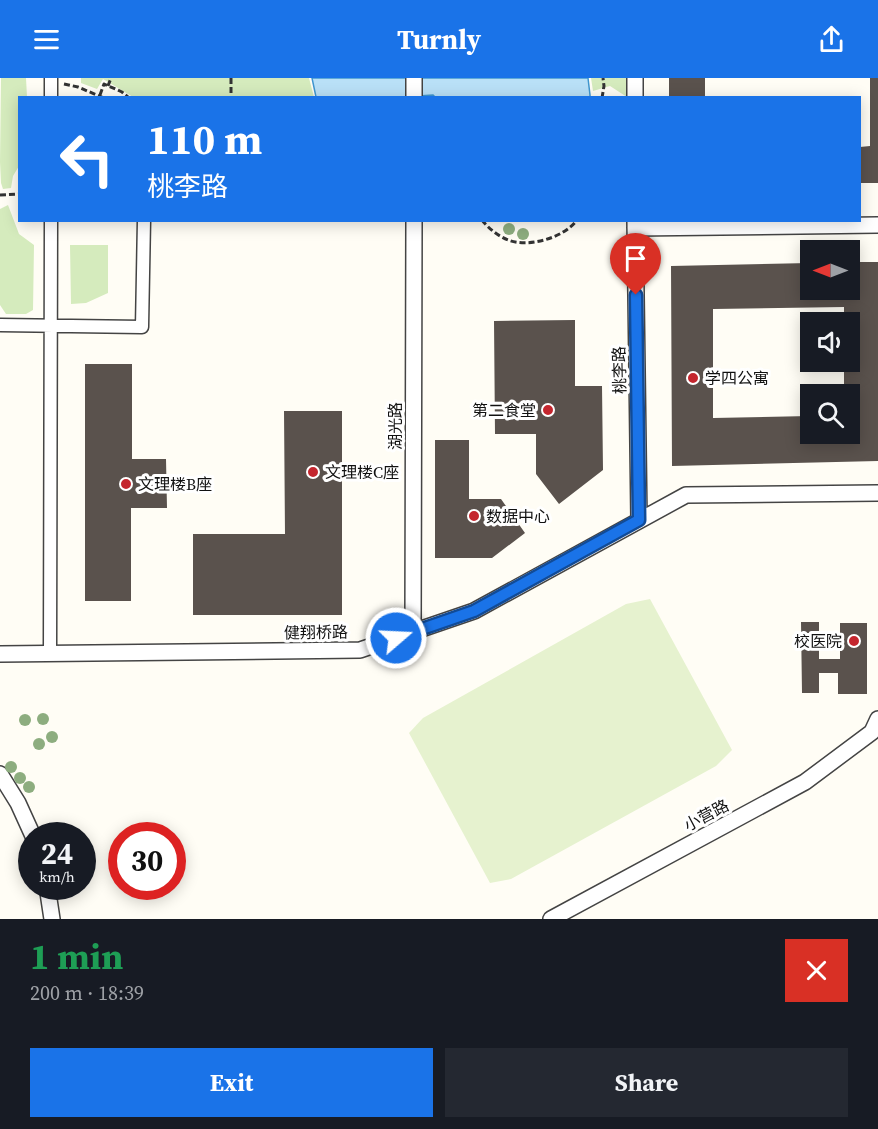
<!DOCTYPE html>
<html lang="en">
<head>
<meta charset="utf-8">
<style>
  :root { --surface:#171b24; --page:#242831; --text:#f1f3f6; --muted:#9ea1a6; --accent:#1a73e8 }
  body { margin:0; font-family:"Source Serif 4","Noto Sans SC",serif; background:var(--page); color:var(--text); height:100vh; display:flex; flex-direction:column; font-size:22px; white-space:nowrap }
  * { box-sizing:border-box; margin:0 }
  p { font-size:20px; color:var(--muted) }
  .icon { flex:none; width:33px; height:33px; fill:none; stroke:currentColor; stroke-width:2; stroke-linecap:round; stroke-linejoin:round }
  .map { position:relative; height:841px; overflow:hidden }
  .details { display:flex; flex-direction:column; background:var(--surface); flex:1 }
  .details>* { flex:none }
  .top-card { position:absolute; left:18px; top:18px; width:843px; height:126px; border-radius:0px; box-shadow:0 3px 15px #0003; background:#1a73e8; color:#fff; overflow:hidden }
  .needle { width:39px; rotate:270deg }
  .fabs { position:absolute; left:800px; top:162px; display:grid; gap:12px }
  .fabs a { display:grid; place-items:center; width:60px; height:60px; border-radius:0px; background:var(--surface); box-shadow:0 3px 15px #0003; font-size:30px }
  .speed { position:absolute; left:18px; top:744px; display:flex; gap:12px; font-size:30px; font-weight:700; text-align:center }
  .speed>* { display:grid; place-content:center; width:78px; height:78px; border-radius:50%; background:var(--surface); box-shadow:0 3px 15px #0003; line-height:1 }
  .speed small { font-size:15px; font-weight:400 }
  .speed .limit { border:9px solid #d22; background:#fff; color:#111 }
  .pin { position:absolute; display:grid; place-items:center; width:51px; height:51px; color:#fff; margin:-62px -26px; border-radius:50% 50% 50% 0; rotate:-45deg; box-shadow:0 0 6px #0007 }
  .pin .icon { rotate:45deg }
  .me { position:absolute; width:66px; margin:-33px; rotate:71deg; stroke-linejoin:round; filter:drop-shadow(0 0 4px #0008) }
  .turn { display:flex; align-items:center; gap:21px; height:126px; padding:0 30px; font-size:27px }
  .turn .icon { width:78px; height:78px; stroke-width:2.5 }
  .turn b { display:block; font-size:42px; line-height:51px }
  .round { display:grid; place-items:center; flex:none; width:63px; height:63px; border-radius:0px; background:var(--page) }
  .summary { display:flex; align-items:center; justify-content:space-between; height:102px; padding:0 30px }
  h1 { font-size:36px; font-weight:700; line-height:45px; color:#1e9e55 }
  .action { display:flex; gap:12px; margin-top:auto; padding:12px 30px }
  .action a { flex:1; height:69px; border-radius:0px; background:var(--accent); color:#fff; font-size:24px; font-weight:700; line-height:69px; text-align:center }
  .action a+a { background:var(--page); color:var(--text) }
  header { display:flex; justify-content:space-between; align-items:center; height:78px; padding:0 30px; background:var(--accent); color:#fff; font-size:27px; font-weight:700 }
  .map>svg:first-child { display:block }
  .green { fill:#d5ebbd }
  .pitch { fill:#e6f2cf }
  .water { fill:#b9e0f7; stroke:#3f96cf; stroke-width:1.5 }
  .building { fill:#5a524d; fill-rule:evenodd }
  .lines { fill:none; stroke-linecap:round; stroke-linejoin:round }
  .pedestrian-casing { stroke:#444; stroke-width:15 }
  .minor-casing { stroke:#444; stroke-width:18 }
  .path { stroke:#333; stroke-width:3; stroke-dasharray:6 3; stroke-linecap:butt }
  .pedestrian { stroke:#fff; stroke-width:12 }
  .minor { stroke:#fff; stroke-width:15 }
  .tree { fill:#8dad7f }
  .route-casing { stroke:#114b97; stroke-width:15 }
  .route { stroke:#1a73e8; stroke-width:10 }
  .poi-dot { fill:#c4262e; stroke:#fff; stroke-width:2 }
  .labels { text-anchor:middle; dominant-baseline:central; stroke-width:6; stroke-linejoin:round; paint-order:stroke }
  .street-label { font-size:16px; fill:#111; stroke:#fff }
  .poi-label { font-size:16px; fill:#111; stroke:#fff; text-anchor:start }
</style>
</head>
<body>
<header><svg class="icon" aria-label="menu" viewBox="0 0 24 24"><path d="M4 6h16M4 12h16M4 18h16"/></svg>Turnly<svg class="icon" aria-label="share" viewBox="0 0 24 24"><path d="M12 15V3M7 8l5-5 5 5M5 13v7h14v-7"/></svg></header>
<div class="map">
<svg width="878" height="841" viewBox="0 0 878 841">
  <rect width="100%" height="100%" fill="#fffdf5"/>
  <path class="green" d="M1,0h25l1,19 -7,1 -1,68 -6,10 -2,12 -8,1 -2,-6 -1,-21z
    M81,0h228l5,19h-181l-30,-18 -6,10 -16,-6z
    M591,0h36v19l-17,-11 -17,5z
    M8,127l11,29 15,11 -1,65 -7,4h-20l-6,-9v-96z
    M70,167h38v48l-22,10 -15,1z"/>
  <path class="pitch" d="M650,521l82,151 -16,16 -205,113 -21,4 -81,-150 14,-15 203,-114z"/>
  <path class="water" d="M312,0h276l2,17v3h-154l-3,-3 -46,3 -71,-1z"/>
  <path class="building" d="M669,0h36v20h-36z
    M870,0h8v105h-18v-36l10,-1z
    M849,184h29v199l-206,5 -1,-200 139,-3v27h39zM844,229v15h5v40h-5v32h5v40h-39v-18l-97,2v-109z
    M575,242v66h27l1,84 -44,34 -23,-30v-40h-41l-1,-113z
    M85,286h47v95h34l1,49h-36v93h-46z
    M284,333h58v204h-149v-81h92z
    M435,362h34v59h32l24,34 -33,25h-57z
    M801,544h18v37h21v-36h27v71h-29v-21h-19v20h-17z"/>
  <g class="lines">
    <g class="pedestrian-casing">
      <path id="pedestrian" d="M51,20v-20
        M0,247l142,2 2,-107
        M50,576l1,-434"/>
    </g>
    <g class="minor-casing">
      <path id="minor" d="M635,0v20
        M414,20v-20
        M635,142l4,300
        M635,150l243,-3
        M413,554l1,-412
        M0,576l360,-4 114,-39 212,-116 192,-2
        M0,696l18,29 15,33
        M47,808l5,33
        M551,841l254,-137 67,-50 6,-13"/>
    </g>
    <path class="path" d="M231,0v20
      M64,6l14,3 26,11
      M108,8l3,-8
      M100,17l4,-11 18,8 7,6
      M602,20l2,-12 -1,-8
      M0,117l20,-1
      M482,142c6,8 16,16 26,20 20,8 56,-2 69,-20"/>
    <use href="#pedestrian" class="pedestrian"/>
    <use href="#minor" class="minor"/>
  </g>
  <g class="tree">
    <circle cx="509" cy="151" r="6"/>
    <circle cx="523" cy="156" r="6"/>
    <circle cx="43" cy="641" r="6"/>
    <circle cx="25" cy="642" r="6"/>
    <circle cx="52" cy="659" r="6"/>
    <circle cx="39" cy="666" r="6"/>
    <circle cx="11" cy="689" r="6"/>
    <circle cx="20" cy="700" r="6"/>
    <circle cx="29" cy="709" r="6"/>
  </g>
  <g class="lines">
    <g class="route-casing">
      <path id="route" d="M396,560l78,-27 165,-91 -3,-225"/>
    </g>
    <use href="#route" class="route"/>
  </g>
  <g class="poi-dot">
    <circle cx="693" cy="300" r="6"/>
    <circle cx="548" cy="332" r="6"/>
    <circle cx="313" cy="394" r="6"/>
    <circle cx="126" cy="406" r="6"/>
    <circle cx="474" cy="438" r="6"/>
    <circle cx="854" cy="563" r="6"/>
  </g>
  <g class="labels">
    <g class="street-label">
      <text transform="translate(619 292) rotate(-91)">桃李路</text>
      <text transform="translate(395 348) rotate(-90)">湖光路</text>
      <text transform="translate(316 554) rotate(-1)">健翔桥路</text>
      <text transform="translate(706 737) rotate(-28)">小营路</text>
    </g>
    <g class="poi-label">
      <text x="705" y="300">学四公寓</text>
      <text x="536" y="332" text-anchor="end">第二食堂</text>
      <text x="325" y="394">文理楼C座</text>
      <text x="138" y="406">文理楼B座</text>
      <text x="486" y="438">数据中心</text>
      <text x="842" y="563" text-anchor="end">校医院</text>
    </g>
  </g>
</svg>
<div class="fabs">
<a><svg class="needle" viewBox="-14 -14 28 28"><path d="M0-13l5 13h-10z" fill="#e53935"/><path d="M0 13l5-13h-10z" fill="#9ea1a6"/></svg></a>
<a><svg class="icon" aria-label="sound" viewBox="0 0 24 24"><path d="M4 9h4l5-4v14l-5-4H4zM17 9q2 3 0 6"/></svg></a>
<a><svg class="icon" aria-label="search" viewBox="0 0 24 24"><circle cx="10" cy="10" r="6"/><path d="M15 15l6 6"/></svg></a>
</div>
<div class="speed"><div>24<small>km/h</small></div><div class="limit">30</div></div>
<div class="pin" style="left:636px;top:217px;background:#d93025"><svg class="icon" aria-label="arrive" viewBox="0 0 24 24"><path d="M6 21V4h12l-3 4 3 4H6"/></svg></div>
<svg class="me" style="left:396px;top:560px" viewBox="-20 -20 40 40"><circle r="17" fill="#1a73e8" stroke="#fff" stroke-width="3"/><path d="M0-11L8 9 0 5-8 9z" fill="#fff"/></svg>
<div class="top-card">
<div class="turn"><svg class="icon" aria-label="left" viewBox="0 0 24 24"><path d="M17 20v-9H6M10 6l-5 5 5 5"/></svg><div><b>110 m</b>桃李路</div></div>
</div>
</div>
<section class="details">
<div class="summary"><div><h1>1 min</h1><p>200 m · 18:39</p></div><a class="round" style="background:#d93025;color:#fff"><svg class="icon" aria-label="close" viewBox="0 0 24 24"><path d="M6 6l12 12M18 6L6 18"/></svg></a></div>
<div class="action"><a>Exit</a><a>Share</a></div>
</section>
</body>
</html>
